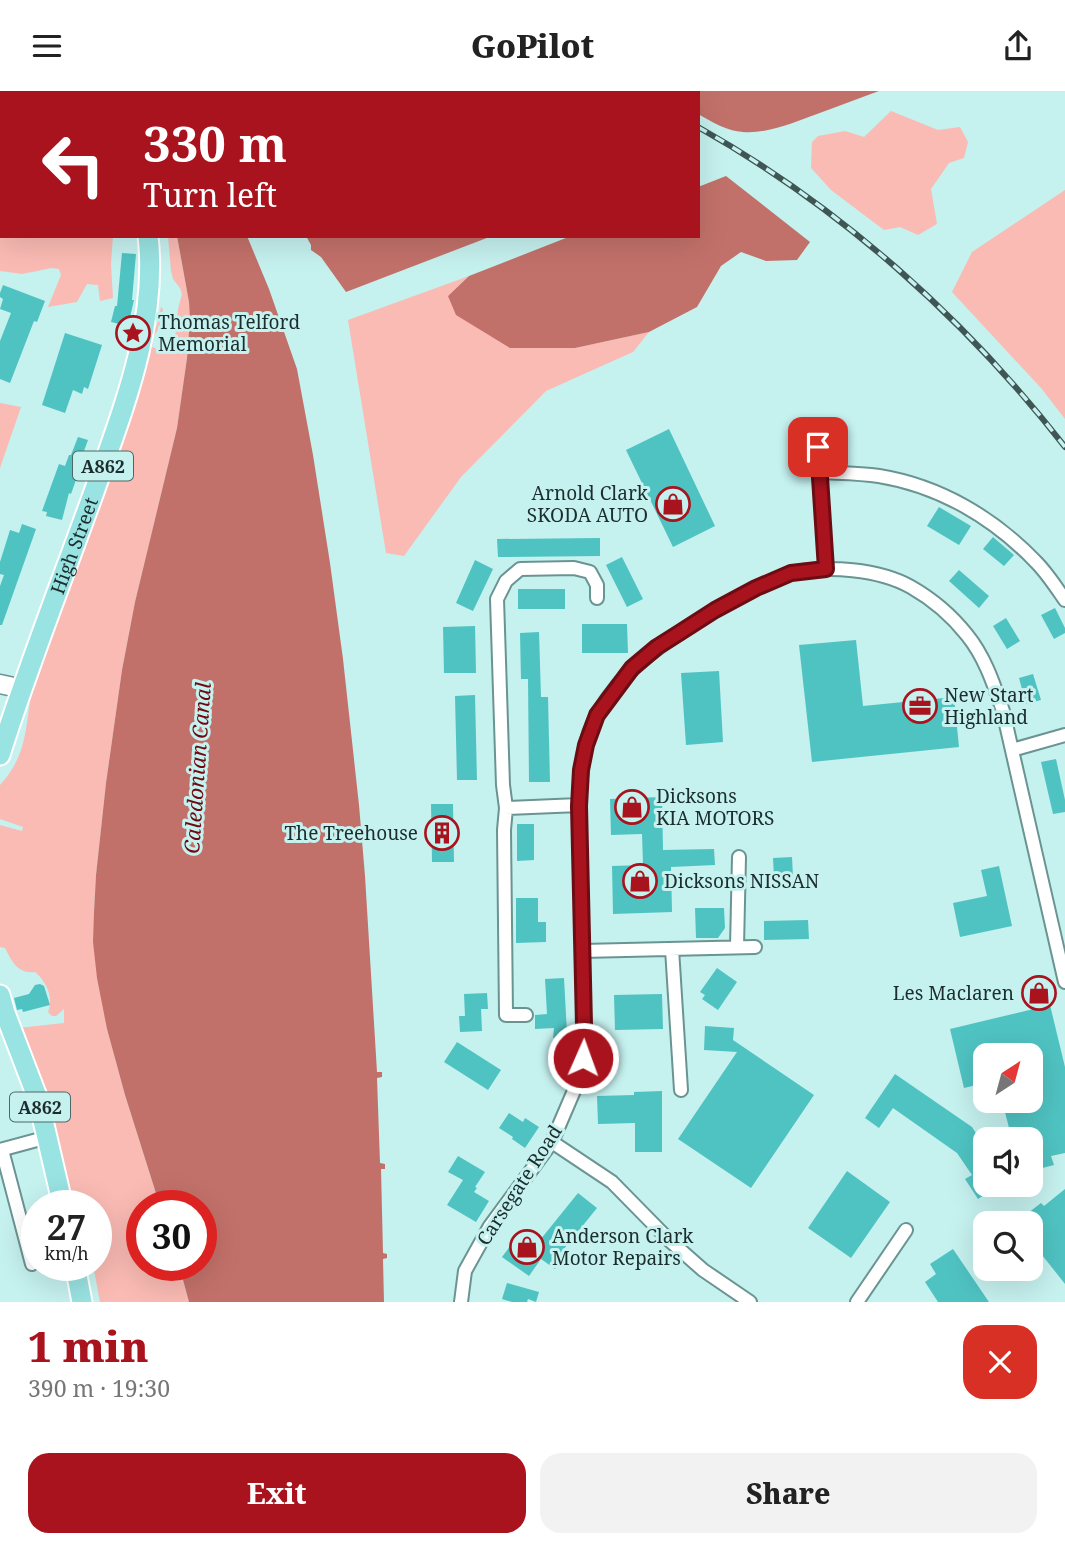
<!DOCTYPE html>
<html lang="en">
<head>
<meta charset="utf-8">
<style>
  :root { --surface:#fff; --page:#f2f2f2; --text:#222; --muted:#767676; --accent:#a8131d }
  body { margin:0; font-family:"Noto Serif",serif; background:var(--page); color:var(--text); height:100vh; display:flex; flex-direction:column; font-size:26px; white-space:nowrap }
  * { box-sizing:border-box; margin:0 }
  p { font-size:23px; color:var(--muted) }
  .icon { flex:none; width:38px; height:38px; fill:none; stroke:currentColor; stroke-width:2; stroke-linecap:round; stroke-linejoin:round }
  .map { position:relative; height:1211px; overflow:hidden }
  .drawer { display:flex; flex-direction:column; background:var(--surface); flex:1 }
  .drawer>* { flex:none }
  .hud { position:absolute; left:0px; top:0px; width:700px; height:147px; box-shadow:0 7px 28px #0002; background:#a8131d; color:#fff; overflow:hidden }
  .needle { width:46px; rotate:36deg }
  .buttons { position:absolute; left:973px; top:952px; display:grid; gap:14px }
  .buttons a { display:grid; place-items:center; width:70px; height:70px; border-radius:14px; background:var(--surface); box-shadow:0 7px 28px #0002; font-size:35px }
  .speed { position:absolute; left:21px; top:1099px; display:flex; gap:14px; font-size:35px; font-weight:700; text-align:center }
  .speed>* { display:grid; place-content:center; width:91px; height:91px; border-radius:50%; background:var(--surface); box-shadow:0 7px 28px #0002; line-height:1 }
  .speed small { font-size:18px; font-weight:400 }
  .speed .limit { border:10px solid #d22; background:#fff; color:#111 }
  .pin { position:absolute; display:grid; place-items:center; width:60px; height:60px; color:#fff; margin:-30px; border-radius:14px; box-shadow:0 4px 10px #0006 }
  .me { position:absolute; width:77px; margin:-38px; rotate:2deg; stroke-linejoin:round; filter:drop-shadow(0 0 5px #0008) }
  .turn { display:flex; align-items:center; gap:24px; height:147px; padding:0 28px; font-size:32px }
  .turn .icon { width:91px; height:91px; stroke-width:2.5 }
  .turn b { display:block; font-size:49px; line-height:60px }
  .round { display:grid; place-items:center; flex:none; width:74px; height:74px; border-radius:21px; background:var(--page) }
  .head { display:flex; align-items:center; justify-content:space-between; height:119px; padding:0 28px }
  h1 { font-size:42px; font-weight:800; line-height:52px; color:var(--accent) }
  .primary-button { display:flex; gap:14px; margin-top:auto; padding:14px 28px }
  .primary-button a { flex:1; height:80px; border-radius:21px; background:var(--accent); color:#fff; font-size:28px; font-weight:800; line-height:80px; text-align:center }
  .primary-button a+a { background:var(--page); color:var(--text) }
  header { display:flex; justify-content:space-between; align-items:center; height:91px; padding:0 28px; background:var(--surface); font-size:32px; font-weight:800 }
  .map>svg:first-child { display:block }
  .green { fill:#fabbb4 }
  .water { fill:#c2716a }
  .building { fill:#4fc3c2 }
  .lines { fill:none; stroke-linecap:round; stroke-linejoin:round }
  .street-casing { stroke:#6a9492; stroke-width:16 }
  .secondary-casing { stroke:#6a9492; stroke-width:21 }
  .primary-casing { stroke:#fff; stroke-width:23 }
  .street { stroke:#fff; stroke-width:12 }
  .secondary { stroke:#fff; stroke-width:18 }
  .primary { stroke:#99e3e2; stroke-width:19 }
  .rail-casing { stroke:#3f5655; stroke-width:6 }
  .rail { stroke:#c5f1ef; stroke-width:3.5; stroke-dasharray:10; stroke-linecap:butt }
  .route-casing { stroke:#6d0c13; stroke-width:18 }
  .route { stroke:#a8131d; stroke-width:12 }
  .labels { text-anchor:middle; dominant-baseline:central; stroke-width:6; stroke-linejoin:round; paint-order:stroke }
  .shield { fill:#c5f1ef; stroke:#4f6867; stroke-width:2 }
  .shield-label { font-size:18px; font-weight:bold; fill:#1c2d2d }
  .poi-label { font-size:19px; fill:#1c2d2d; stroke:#c5f1ef; text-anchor:start }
  .street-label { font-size:19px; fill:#1c2d2d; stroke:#c5f1ef }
  .water-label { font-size:21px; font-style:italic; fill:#6f0810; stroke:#c5f1ef }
</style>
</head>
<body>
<header><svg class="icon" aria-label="menu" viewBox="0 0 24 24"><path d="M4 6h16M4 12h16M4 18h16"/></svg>GoPilot<svg class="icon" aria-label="share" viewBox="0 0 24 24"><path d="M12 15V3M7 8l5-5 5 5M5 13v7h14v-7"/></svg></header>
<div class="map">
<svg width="1065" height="1211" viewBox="0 0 1065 1211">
  <rect width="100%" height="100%" fill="#c5f1ef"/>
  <path class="green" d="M891,20l47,19 22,-3 8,15 -4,16 -15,5 -18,26 6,35 -19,11 -18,-8 -16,3 -53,-40 -20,-22 1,-26 6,-6 27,-5 19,6z
    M0,47h2v98h111l-2,28 2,34 -13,3 -2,-16 -11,-1 -10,18 -29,5 13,-32 -2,-6 -7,-1 -30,6 -22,-3z
    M1065,99v229l-24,-31 -89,-96 20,-40z
    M168,145h9l12,66 1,18 -3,38 -10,70 -42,174 -13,68 -16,113 -10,92 -2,37 13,117 18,66 35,111h-18v59h37l10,37h-89l-7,-37h3v-59h-25l-53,-178 46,-5v-14l-8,7h-4l-4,-4c6,-15 -2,-31 -13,-40 -18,2 -23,-11 -30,-24l-5,-1v-122l22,6 1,-4 -23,-8v-34c26,-28 26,-56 31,-92l120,-361 6,-7 4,-18 2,2 -3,17 -6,10 -2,11 15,5h5l2,-2 4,-41 4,-15 -2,-6 -7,-9 -2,-8z
    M469,185l-21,20 127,52 74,-16 -16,20 -87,39 -85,86 -57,79 -18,-3 -38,-233z
    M0,312l21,4 -21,61z"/>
  <path class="water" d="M245,0h327l3,2h-329z
    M657,0h222c-21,8 -41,15 -62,23 -22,8 -49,20 -74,18 -16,-1 -31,-10 -45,-18v-21h-38z
    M726,85l84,66 -13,18 -31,1 -25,-9 -20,14 -24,41 -48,25 -74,16h-65l-54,-33 -8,-19 21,-20 102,-40h127v-49z
    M177,145h70l22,53 28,80 16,86 17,108 13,96 16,146 6,71 12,196h5v5l-5,1 3,85 5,1v5h-4l2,84 4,1v4l-4,1 1,43h-195l-10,-37h22v-59h-41l-35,-111 -18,-66 -10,-51 -4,-36 1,-30 2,-37 10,-92 16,-113 13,-68 42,-174 10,-70 3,-38 -1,-18z
    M306,145h186l-146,56 -25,-35 -10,-7v-5z"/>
  <path class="building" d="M122,162l14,1 -4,46h2l-6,26 -17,-4 4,-16h2z
    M3,194l42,16 -8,21 -3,-1 -24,62 -10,-4v-38l11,-28 -11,-4 3,-10 -3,-2v-4z
    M65,242l37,12 -14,44 -4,-2 -2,7 -9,-4 -8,23 -23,-8z
    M669,338l46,97 -42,21 -47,-97z
    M78,346l10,3 -7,19 2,1 -12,34 -2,-1 -7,27 -16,-4 1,-4 -5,-1 17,-47 6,2 4,-11h2z
    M939,416l32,19 -12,19 -32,-19z
    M22,433l14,5 -34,96h-2v-39l4,-11 -4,-1v-12l10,-32 9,3z
    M993,446l21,18 -10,11 -21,-17z
    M600,447v18l-102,1 -1,-18z
    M622,466l21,42 -16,8 -21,-42z
    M475,469l18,9 -20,42 -17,-8z
    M959,479l30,26 -10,12 -30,-27z
    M518,498h47v20h-47z
    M1055,517l10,20v5l-11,6 -13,-24z
    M1006,527l14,23 -13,8 -14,-23z
    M582,533h45l1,29h-46z
    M475,535l1,47h-32l-1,-46z
    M539,541l2,65h7l2,85h-21l-1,-103h-7l-1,-46z
    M856,549l7,66 91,-9 5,50 -147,15 -13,-117z
    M719,580l4,71 -37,3 -5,-72z
    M1033,583l8,26 -15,4 -7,-26z
    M475,604l2,85h-20l-2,-84z
    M1056,668l9,41v12l-12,2 -12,-52z
    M662,706l1,53 51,-1 1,16 -44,2 1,45 -59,2 -1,-48 31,-1 -1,-31 -31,1 -1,-36z
    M431,713h22l1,58h-22z
    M517,733h17v36l-17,1z
    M792,766l1,20 -19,1 -1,-20z
    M999,775l13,60 -52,11 -7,-34 34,-7 -6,-26z
    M516,807h22v24h8v20l-30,1z
    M695,817h29l1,20 -7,10h-22z
    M808,829l1,19 -45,1v-19z
    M717,877l20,14 -19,28 -16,-11 3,-4 -5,-3z
    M564,887l3,55h5v11h-14v-6h-5l1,-10 -19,1v-14l12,-1 -2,-35z
    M40,893l4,2 6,19 -27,7 -1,-3 -5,1 -3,-12 15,-4 6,-9z
    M487,902l1,16h-7l1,22 -22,1 -1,-16h6l-1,-22z
    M662,903l1,35 -48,1 -1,-35z
    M1050,914l15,62v86l-14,3 3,9 -23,6v-32h-19l-10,-38h29v-46h-46v28l-21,5 -14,-59z
    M705,935l29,2 -1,12 81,55 -63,93 -73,-49 59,-87 -33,-2z
    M457,951l44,28 -13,20 -44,-28z
    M895,983l77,53 13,20v38h14l-21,14 -13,-20 7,-4 -15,-22 -64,-45 -14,20 -14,-10z
    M662,1000v61h-27v-29l-37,1 -1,-28 37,-1v-3z
    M509,1022l14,9 2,-4 14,9 -14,21 -13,-9 1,-2 -14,-9z
    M458,1065l27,16 -10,15 2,1 -3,4 15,9 -13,21 -29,-17 16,-25 -15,-8z
    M847,1080l43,31 -39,56 -43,-30z
    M1065,1098v95l-34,-43v-18h-16l26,-20 3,3z
    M578,1102l19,15 -38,47 4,2 -8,12 -14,-10 -12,17 -27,-19 17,-23 17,11z
    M953,1158l36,53h-51l-13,-20 11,-8 -6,-10z
    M507,1192l32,9 -3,10 -8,-3 -1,3h-15l-10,-3z"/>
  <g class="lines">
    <g class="street-casing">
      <path id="street" d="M818,356l8,122
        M821,381c19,1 39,1 58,4 61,10 115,42 157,86 11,11 20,25 29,38
        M1012,659l53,-15
        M506,717l73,-3
        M737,856l2,-90
        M672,858l9,141
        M582,860l173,-4
        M526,924h-20l-2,-185 2,-22 -3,-23 -6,-186 9,-18 14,-12 54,-1 16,4 7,13v13
        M552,1051l60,40 57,58 34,30 47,32
        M0,1059l48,-13
        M2,1059l30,114
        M461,1211l4,-31 25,-45 62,-84 24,-56 7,-28 1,-33 -5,-220c2,-30 3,-65 19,-92 25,-43 59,-66 100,-92 24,-16 48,-29 74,-40 7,-3 13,-6 20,-8 35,-8 87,-4 119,14 21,12 41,29 56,48 18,22 27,50 36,76l62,271
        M857,1211l49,-72"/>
    </g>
    <g class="secondary-casing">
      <path id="secondary" d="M0,593l23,5"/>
    </g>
    <g class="primary-casing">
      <g id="primary">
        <path d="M16,0l3,2"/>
        <path id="s1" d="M0,664c28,-89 63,-177 95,-266 28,-80 63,-166 53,-253"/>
        <path d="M0,904l5,18 33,86 25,107"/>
        <path d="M75,1174l7,37"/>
      </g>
    </g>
    <use href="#street" class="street"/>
    <use href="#secondary" class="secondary"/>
    <use href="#primary" class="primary"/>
    <g class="rail-casing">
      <path id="rail" d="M630,0l4,2
        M698,36c142,80 267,191 367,320"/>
    </g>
    <use href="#rail" class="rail"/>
  </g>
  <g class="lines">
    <g class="route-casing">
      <path id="route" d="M583,967l1,-33 -5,-219 2,-36 5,-25 11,-30 35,-47 25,-21 19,-12 39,-25 41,-22 35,-15 35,-4 -8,-122"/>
    </g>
    <use href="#route" class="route"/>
  </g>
  <defs>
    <g id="sight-ring" transform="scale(1.75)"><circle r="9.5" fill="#c5f1ef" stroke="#a8131d" stroke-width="1.5"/><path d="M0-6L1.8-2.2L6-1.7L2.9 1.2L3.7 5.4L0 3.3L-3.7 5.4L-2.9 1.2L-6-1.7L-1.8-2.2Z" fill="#a8131d"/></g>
    <g id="shop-ring" transform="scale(1.75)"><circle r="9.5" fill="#c5f1ef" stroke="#a8131d" stroke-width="1.5"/><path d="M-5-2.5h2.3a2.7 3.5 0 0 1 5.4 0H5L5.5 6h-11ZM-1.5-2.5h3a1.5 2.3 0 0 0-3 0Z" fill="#a8131d"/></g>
    <g id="office-ring" transform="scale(1.75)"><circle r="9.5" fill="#c5f1ef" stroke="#a8131d" stroke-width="1.5"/><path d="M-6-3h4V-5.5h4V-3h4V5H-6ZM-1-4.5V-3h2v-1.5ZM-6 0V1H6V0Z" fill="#a8131d"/></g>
    <g id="building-ring" transform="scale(1.75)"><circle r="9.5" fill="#c5f1ef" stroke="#a8131d" stroke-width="1.5"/><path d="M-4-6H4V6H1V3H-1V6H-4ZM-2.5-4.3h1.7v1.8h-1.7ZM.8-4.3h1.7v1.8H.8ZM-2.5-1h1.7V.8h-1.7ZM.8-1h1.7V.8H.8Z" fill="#a8131d"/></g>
  </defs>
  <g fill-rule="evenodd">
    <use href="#sight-ring" x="133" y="242"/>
    <use href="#shop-ring" x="673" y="413"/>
    <use href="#office-ring" x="920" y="615"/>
    <use href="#shop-ring" x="632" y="716"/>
    <use href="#building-ring" x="442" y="742"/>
    <use href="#shop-ring" x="640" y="790"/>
    <use href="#shop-ring" x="1039" y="902"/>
    <use href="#shop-ring" x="527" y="1156"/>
  </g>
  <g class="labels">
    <g class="shield">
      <rect x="73" y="360.5" width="60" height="29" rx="5"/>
      <rect x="10" y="1001.5" width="60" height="29" rx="5"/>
    </g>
    <g class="shield-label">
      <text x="103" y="375">A862</text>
      <text x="40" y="1016">A862</text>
    </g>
    <g class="poi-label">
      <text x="158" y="231">Thomas Telford<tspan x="158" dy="22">Memorial</tspan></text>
      <text x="648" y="402" text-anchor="end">Arnold Clark<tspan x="648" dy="22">SKODA AUTO</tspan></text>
      <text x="944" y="604">New Start<tspan x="944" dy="22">Highland</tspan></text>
      <text x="656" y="705">Dicksons<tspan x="656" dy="22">KIA MOTORS</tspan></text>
      <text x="418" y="742" text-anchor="end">The Treehouse</text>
      <text x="664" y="790">Dicksons NISSAN</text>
      <text x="1014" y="902" text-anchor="end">Les Maclaren</text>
      <text x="552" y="1145">Anderson Clark<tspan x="552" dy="22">Motor Repairs</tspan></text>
    </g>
    <g class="street-label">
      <text stroke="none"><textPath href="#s1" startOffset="222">High Street</textPath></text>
      <text transform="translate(519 1094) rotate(-57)">Carsegate Road</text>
    </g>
    <g class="water-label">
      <text transform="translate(197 677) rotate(-86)">Caledonian Canal</text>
    </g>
  </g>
</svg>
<div class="buttons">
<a><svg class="needle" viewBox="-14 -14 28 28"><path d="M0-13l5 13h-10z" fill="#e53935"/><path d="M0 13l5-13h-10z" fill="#767676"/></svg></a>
<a><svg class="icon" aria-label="sound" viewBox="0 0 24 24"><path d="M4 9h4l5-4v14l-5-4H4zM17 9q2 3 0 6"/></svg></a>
<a><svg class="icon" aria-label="search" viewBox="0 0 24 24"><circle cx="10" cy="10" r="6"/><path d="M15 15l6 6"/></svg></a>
</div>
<div class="speed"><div>27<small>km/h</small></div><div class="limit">30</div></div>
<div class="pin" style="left:818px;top:356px;background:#d93025"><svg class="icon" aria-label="arrive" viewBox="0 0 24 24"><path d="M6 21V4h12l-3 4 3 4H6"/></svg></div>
<svg class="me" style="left:583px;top:967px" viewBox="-20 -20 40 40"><circle r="17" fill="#a8131d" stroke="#fff" stroke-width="3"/><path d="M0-11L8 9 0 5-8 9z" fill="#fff"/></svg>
<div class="hud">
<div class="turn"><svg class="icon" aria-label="left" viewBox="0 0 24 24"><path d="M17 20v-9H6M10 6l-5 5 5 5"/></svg><div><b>330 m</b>Turn left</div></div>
</div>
</div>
<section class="drawer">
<div class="head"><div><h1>1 min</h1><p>390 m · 19:30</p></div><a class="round" style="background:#d93025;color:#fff"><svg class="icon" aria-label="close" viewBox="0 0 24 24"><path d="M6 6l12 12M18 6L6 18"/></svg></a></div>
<div class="primary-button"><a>Exit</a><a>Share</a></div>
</section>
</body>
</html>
